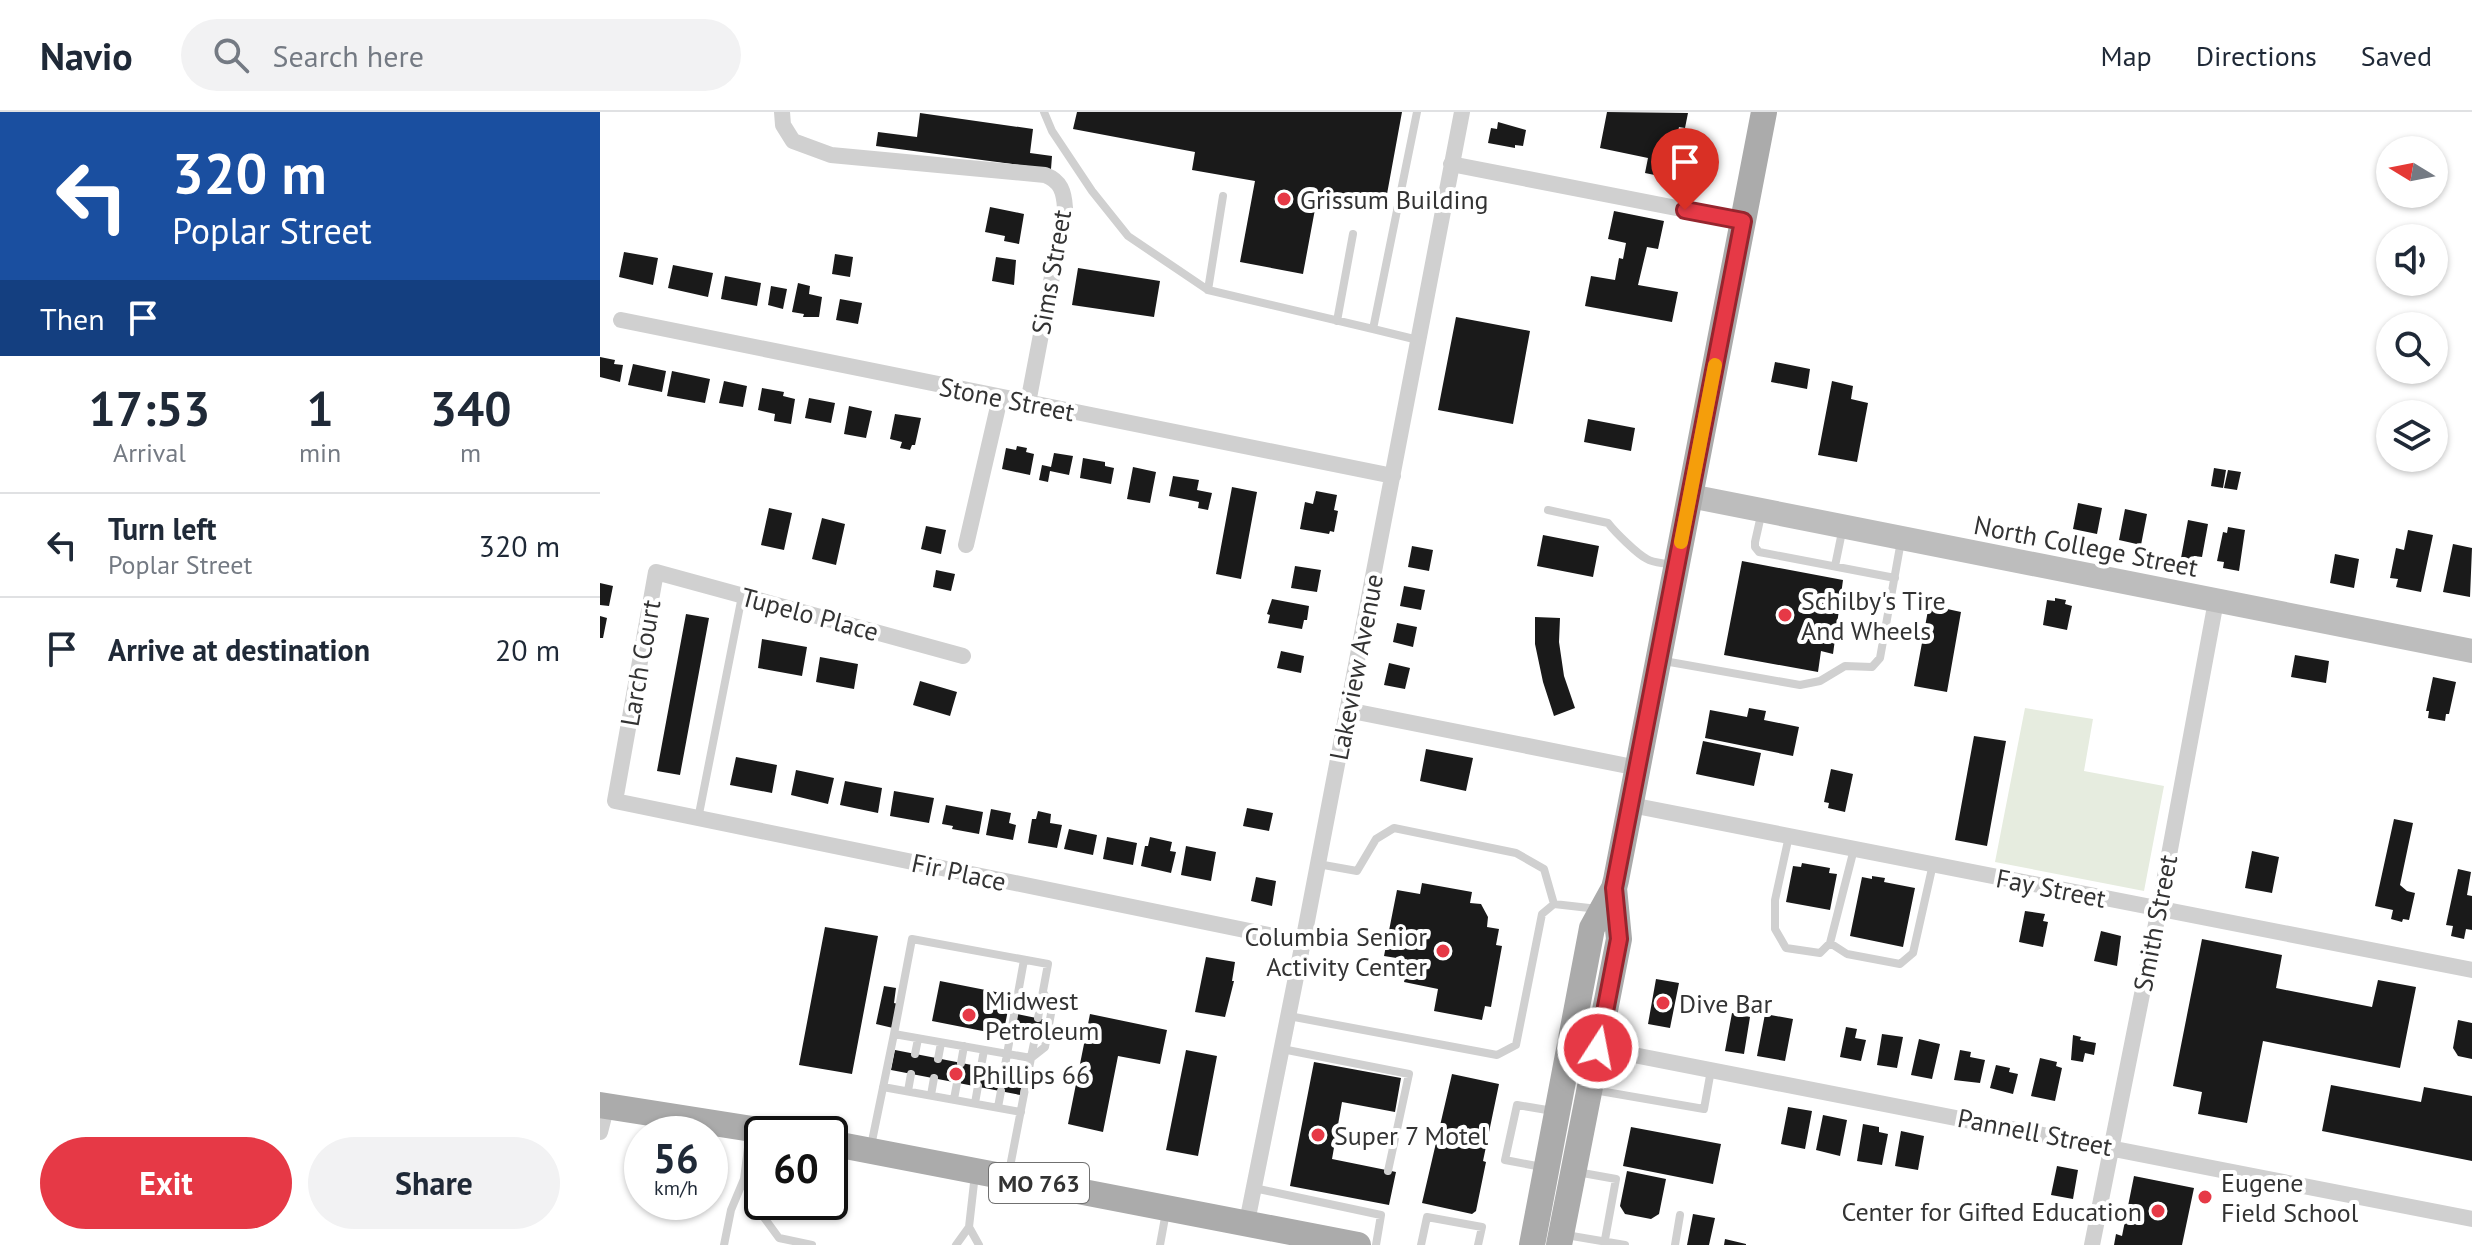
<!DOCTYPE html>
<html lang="en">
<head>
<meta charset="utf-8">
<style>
  :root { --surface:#fff; --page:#f2f2f3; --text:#1f2937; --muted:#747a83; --line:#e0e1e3; --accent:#e63946 }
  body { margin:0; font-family:"PT Sans",sans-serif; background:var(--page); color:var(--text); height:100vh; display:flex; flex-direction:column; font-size:30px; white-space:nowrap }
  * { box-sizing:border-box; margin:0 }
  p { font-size:26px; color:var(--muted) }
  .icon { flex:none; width:44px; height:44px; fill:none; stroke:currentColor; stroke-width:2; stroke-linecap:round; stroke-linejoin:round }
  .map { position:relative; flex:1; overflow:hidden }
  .panel { display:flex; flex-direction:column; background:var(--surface); width:600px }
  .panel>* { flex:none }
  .top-card { background:#1a4fa0; color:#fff; overflow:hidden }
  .needle { width:52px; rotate:280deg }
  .tools { position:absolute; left:1776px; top:24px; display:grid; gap:16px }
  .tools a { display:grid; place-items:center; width:72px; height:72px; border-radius:50%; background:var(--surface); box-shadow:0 2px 6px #0004; font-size:40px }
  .speed { position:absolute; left:24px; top:1004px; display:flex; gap:16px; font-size:40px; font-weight:700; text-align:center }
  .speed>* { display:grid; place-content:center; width:104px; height:104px; border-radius:50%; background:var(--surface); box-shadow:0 2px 6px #0004; line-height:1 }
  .speed small { font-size:20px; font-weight:400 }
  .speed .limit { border:4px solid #111; border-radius:12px; background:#fff; color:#111 }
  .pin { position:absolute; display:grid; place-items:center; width:68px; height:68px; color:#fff; margin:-82px -34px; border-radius:50% 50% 50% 0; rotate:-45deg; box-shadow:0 0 8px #0007 }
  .pin .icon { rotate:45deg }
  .me { position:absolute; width:88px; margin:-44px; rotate:11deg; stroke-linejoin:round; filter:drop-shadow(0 0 6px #0008) }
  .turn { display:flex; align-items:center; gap:28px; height:168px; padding:0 40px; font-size:36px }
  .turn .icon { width:104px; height:104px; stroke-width:2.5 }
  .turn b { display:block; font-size:56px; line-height:68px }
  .then { display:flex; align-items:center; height:76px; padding:0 40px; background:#0003; gap:16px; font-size:30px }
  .eta { display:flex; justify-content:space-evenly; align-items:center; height:136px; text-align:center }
  .eta b { font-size:48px; font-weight:700; line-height:56px }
  .primary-button { display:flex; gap:16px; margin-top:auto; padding:16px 40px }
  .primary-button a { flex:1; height:92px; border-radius:48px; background:var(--accent); color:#fff; font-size:32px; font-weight:700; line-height:92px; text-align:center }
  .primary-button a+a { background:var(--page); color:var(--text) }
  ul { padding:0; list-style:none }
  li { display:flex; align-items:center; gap:24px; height:104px; padding:0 40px; border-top:2px solid var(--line) }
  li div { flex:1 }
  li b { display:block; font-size:30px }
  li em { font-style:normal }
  header { display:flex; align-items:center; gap:48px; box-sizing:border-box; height:112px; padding:0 40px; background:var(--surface); border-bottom:2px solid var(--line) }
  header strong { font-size:38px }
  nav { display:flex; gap:44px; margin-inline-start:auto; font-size:28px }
  .search { width:560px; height:72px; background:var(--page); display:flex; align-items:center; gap:20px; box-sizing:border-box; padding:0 28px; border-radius:44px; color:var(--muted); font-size:30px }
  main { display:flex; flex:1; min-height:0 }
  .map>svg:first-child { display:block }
  .green { fill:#e6ecdf }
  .building { fill:#1a1a1a }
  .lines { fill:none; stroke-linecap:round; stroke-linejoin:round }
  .lane { stroke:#d0d0d0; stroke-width:8 }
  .street { stroke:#d0d0d0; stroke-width:16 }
  .secondary { stroke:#bdbdbd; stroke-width:24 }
  .primary { stroke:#ababab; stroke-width:26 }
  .route-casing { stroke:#96252e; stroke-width:20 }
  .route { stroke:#e63946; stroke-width:14 }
  .slow { stroke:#f59e0b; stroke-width:14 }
  .poi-dot { fill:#e63946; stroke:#fff; stroke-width:3 }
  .labels { text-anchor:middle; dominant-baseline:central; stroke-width:8; stroke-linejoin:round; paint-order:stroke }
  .shield { fill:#fff; stroke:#707070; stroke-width:2 }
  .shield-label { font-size:24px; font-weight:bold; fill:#333 }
  .poi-label { font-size:26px; fill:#333; stroke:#fff; text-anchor:start }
  .street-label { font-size:26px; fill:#333; stroke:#fff }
</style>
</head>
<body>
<header>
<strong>Navio</strong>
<div class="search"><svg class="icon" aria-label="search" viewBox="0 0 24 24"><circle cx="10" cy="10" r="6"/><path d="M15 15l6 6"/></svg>Search here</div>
<nav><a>Map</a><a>Directions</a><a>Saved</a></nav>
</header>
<main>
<section class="panel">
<div class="top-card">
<div class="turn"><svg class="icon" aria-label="left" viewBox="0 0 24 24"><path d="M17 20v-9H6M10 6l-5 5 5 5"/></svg><div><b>320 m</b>Poplar Street</div></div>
<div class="then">Then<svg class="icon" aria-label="arrive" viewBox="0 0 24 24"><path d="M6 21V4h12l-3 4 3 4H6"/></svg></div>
</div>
<div class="eta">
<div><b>17:53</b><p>Arrival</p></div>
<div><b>1</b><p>min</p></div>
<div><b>340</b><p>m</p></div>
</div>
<ul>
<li><svg class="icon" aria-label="left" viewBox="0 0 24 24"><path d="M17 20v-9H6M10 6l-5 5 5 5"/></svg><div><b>Turn left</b><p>Poplar Street</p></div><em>320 m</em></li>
<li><svg class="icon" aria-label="arrive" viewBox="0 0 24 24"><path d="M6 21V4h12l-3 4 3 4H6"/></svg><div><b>Arrive at destination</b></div><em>20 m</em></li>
</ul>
<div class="primary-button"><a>Exit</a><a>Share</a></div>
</section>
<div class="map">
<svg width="1872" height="1133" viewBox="0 0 1872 1133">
  <rect width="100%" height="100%" fill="#fff"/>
  <path class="green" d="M1425,596l68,11 -9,52 80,15 -20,105 -149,-29z"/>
  <path class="building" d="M477,0h325l-17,93 -67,-12 -15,81 -63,-12 15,-81 -63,-11 3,-18 -122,-23z
    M1007,0l81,1 -3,15 -6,-1 -10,51 -24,-5 3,-15 -48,-10z
    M320,1l113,16 -3,24 22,3 -1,13 -175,-23 2,-14 39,5z
    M898,10l28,8 -3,16 -8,-1v3l-27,-5 3,-15 6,1z
    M390,95l34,7 -5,30 -15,-3 1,-5 -20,-4z
    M1014,99l50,10 -6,28 -11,-2 -9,38 40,7 -6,30 -87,-16 6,-30 24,4 4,-22 4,1 3,-16 -18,-4z
    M24,140l34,6 -5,27 -34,-8z
    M235,142l18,3 -3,20 -18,-3z
    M396,145l20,3 -2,25 -22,-4z
    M73,153l40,8 -5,24 -40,-9z
    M478,156l82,13 -6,36 -82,-12z
    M125,164l36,7 -4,23 -36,-7z
    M198,171l12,3 -1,8 13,3 -3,20h-16l1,-3 -12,-2z
    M171,174l16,3 -4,20 -15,-4z
    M240,187l22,4 -4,21 -22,-4z
    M856,205l74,14 -17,93 -75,-14z
    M0,245l15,3 -1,4 9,1 -3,17 -20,-5z
    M1175,250l35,7 -3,20 -36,-7z
    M33,252l33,7 -4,21 -34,-7z
    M72,259l38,8 -5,24 -38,-7z
    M124,269l23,5 -4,21 -24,-4z
    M1232,269l21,5 -2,13 17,4 -11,59 -39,-7z
    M162,276l22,4 -1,4 12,3 -4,25 -17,-3 1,-7 -17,-4z
    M209,286l26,5 -4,20 -26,-5z
    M249,294l23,5 -6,27 -22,-4z
    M295,302l26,4 -6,27h-3l-2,5 -10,-2 2,-6 -12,-3z
    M988,307l47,9 -4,23 -47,-9z
    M417,334l10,2 -1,4 8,2 -4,21 -28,-6 4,-21 10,2z
    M454,341l19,3 -4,19 -19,-4 -2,11 -9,-2 3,-15 9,2z
    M483,346l22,4v4l9,2 -3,16 -31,-6z
    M533,355l23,5 -6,31 -23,-4z
    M1614,356l12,2 -3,18 -12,-2z
    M1628,358l13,2 -4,18 -13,-2z
    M573,364l26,4 -2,10 15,3 -4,17 -10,-2 1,-6 -30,-6z
    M632,375l25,5 -16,87 -25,-5z
    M716,379l21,4 -3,15 4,1 -4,21 -4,-1 -1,3 -29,-5 5,-27 8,2z
    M1478,391l24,5 -5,26 -24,-5z
    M169,396l23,5 -8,37 -23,-5z
    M1525,397l22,5 -6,31 -22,-5z
    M222,406l23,6 -9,41 -24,-6z
    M1588,408l20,4 -6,33 -8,-1 -1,5 -12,-3z
    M326,414l20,4 -5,24 -20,-5z
    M1628,415l17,3 -6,41 -16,-3 1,-6 -7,-1 6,-29 4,1z
    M1808,418l25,5 -12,57 -25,-5 2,-8 -8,-1 6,-30 8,2z
    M943,423l56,11 -6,31 -56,-11z
    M1853,432l19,4 -2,49 -27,-5z
    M812,434l21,4 -4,21 -21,-4z
    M1735,442l24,5 -5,29 -24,-5z
    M1142,449l101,19 -10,74 -12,-3 -3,21 -94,-17z
    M695,454l26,4 -4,22 -26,-4z
    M336,458l19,4 -4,17 -18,-4z
    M0,471l13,3 -4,20 -9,-1z
    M804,474l21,4 -4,20 -21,-4z
    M1455,486l11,2 -1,4 7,2 -5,24 -24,-5 4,-25 8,1z
    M672,487l37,7 -2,14h-3l-2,9 -34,-6 2,-8 -3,-1z
    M1329,493l32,7 -14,80 -33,-6z
    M86,502l23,4 -29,157 -23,-4z
    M0,504l7,2 -4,20h-3z
    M935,505l25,1 -1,24 5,34 11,32 -21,8 -11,-34 -8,-38z
    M797,511l20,4 -4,20 -20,-5z
    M162,527l45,8 -5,29 -44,-8z
    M681,539l23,5 -3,17 -24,-5z
    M1695,543l34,6 -3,22 -35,-6z
    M220,545l38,7 -4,25 -38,-7z
    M789,551l21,5 -5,21 -21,-4z
    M1833,565l23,5 -7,32h-3l-1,7 -17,-3 1,-7h-3z
    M320,569l37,11 -7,24 -37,-11z
    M1149,596l17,3 -2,9 35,7 -6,29 -88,-18 5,-28 37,7z
    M1374,624l32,5 -19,105 -32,-6z
    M1103,629l58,12 -7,33 -58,-12z
    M826,637l47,9 -7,33 -46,-10z
    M136,645l41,8 -5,28 -42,-8z
    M1231,657l22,5 -8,38 -17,-4 1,-5 -5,-1z
    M196,658l38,8 -6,26 -37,-9z
    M245,669l37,7 -4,25 -38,-8z
    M294,679l40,7 -5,25 -39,-7z
    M346,693l37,7 -4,22 -27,-5 1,-3 -11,-2z
    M647,696l26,5 -4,18 -26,-5z
    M391,697l20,4 -2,10 7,2 -3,15 -27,-5z
    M438,699l13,3 -1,9 12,2 -5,23 -29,-5 4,-24h4z
    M1794,707l19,4 -13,62 7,6 8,2 -6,27 -6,-1 -1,3 -11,-3 2,-9 -18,-4z
    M469,717l28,6 -4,20 -29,-6z
    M507,725l30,6 -4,22 -30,-6z
    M550,725l22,5 -2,9 6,1 -5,21 -30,-7 4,-20h3z
    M586,734l30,6 -5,29 -30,-6z
    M1652,739l27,6 -7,36 -27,-5z
    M1202,751l28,5 -1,5 8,1 -7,36 -44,-8 7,-36 8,1z
    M1858,757l13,3 -4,23 5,1v34l-6,-1 -2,10 -13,-3 2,-10 -7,-1z
    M1272,764l13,2 -1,4 31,6 -12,59 -53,-11 12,-59 10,2z
    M656,765l20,4 -4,25 -21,-5z
    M822,771l50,9 -2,11 11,1 7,13 -1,10 12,2 -3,16 6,1 -11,61 -6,-1 -3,14 -48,-9 4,-22 -34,-7 5,-22 -25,-4 13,-66 23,4z
    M1425,799l20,3 -2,7 5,1 -5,25 -24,-5z
    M225,815l53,9 -26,138 -53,-9z
    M1501,819l20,5 -4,30 -23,-5z
    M1602,827l80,16 -6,33 96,19 6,-27 38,7 -16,81 -137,-27 -16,82 -49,-9 4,-22 -29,-6z
    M606,845l29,5 -3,19h2l-9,36 -30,-5z
    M1056,867l23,4 -9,45 -22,-4z
    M340,869l71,14 -8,40 -71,-14z
    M284,874l12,2 -2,15 4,1 -5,24 -17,-4z
    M1132,901l18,4 -6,37 -19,-3z
    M417,902l29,6 -4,19 -28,-6z
    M490,902l77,16 -7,34 -42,-8 -15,76 -35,-8z
    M1165,902l28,5 -8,42 -28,-5z
    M1858,908l14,3v36l-14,-3 -5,-8z
    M1246,915l11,2 -2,9 11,2 -5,21 -21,-4z
    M1282,922l21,3 -6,31 -20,-3z
    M1473,923l8,2 -1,3 16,3 -2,12 -9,-2 -2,9 -12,-2z
    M1319,927l21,5 -8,35 -21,-4z
    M295,938l128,25 -3,20 -129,-25z
    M586,938l31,6 -19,100 -32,-6z
    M1360,938l11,2 -1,5 15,3 -5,23 -26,-3z
    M1440,946l17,4 -1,4 6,2 -7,33 -24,-5z
    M714,950l87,16 -6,34 -53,-10 -10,57 64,13 -7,33 -99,-19z
    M1396,953l14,3 -1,4 9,2 -5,20 -23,-6z
    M852,962l47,10 -16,77 3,1 -10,49 -4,3 -50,-11z
    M1731,973l90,17 3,-15 48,9v65l-150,-30z
    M1188,995l24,4 -7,38 -24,-5z
    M1223,1003l24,5 -7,36 -24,-6z
    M1263,1012l16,3v5l9,2 -6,31 -25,-4z
    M1031,1015l90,17 -8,40 -90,-18z
    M1301,1019l23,5 -6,34 -23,-4z
    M1457,1054l21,4 -5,29 -22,-4z
    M1027,1059l39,8 -7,35 -8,5 -26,-5 -5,-8z
    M1534,1064l60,12 -12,57h-68l2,-11 6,2z
    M1093,1102l22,4 -6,27h-22z
    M1125,1127l21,5v1h-22z"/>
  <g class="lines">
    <path class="lane" d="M444,0l8,19 40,60 36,45 80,54 165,39
      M817,0l-44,217 45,11
      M608,178l15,-94
      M737,209l16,-87
      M948,398l60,13c7,9 29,31 39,36 6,4 18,4 25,6
      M1162,399l-7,31v5l4,5 136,26
      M1235,454l8,-39
      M1064,549l136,24 20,-4 25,-15 27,1 8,-9 21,-117
      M98,707l44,-223
      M1189,724l-14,64v29l11,19 34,5 10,-10 24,-94
      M718,752l39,7 19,-32 18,-11 122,25 28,16 10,35
      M1230,831l17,11 53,10 13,-11 20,-89
      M689,904l208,39 19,-10 26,-131 12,-10 44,5
      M294,922l18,-95 136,25 -10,54
      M682,937l127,25 -21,97
      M315,942l3,-15
      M431,945l4,-19
      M431,946l14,-11 7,-39 -9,-16
      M338,947l3,-16
      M361,951l3,-17
      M381,955l3,-17
      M404,959l20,-111
      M283,975l138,25
      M994,978l110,19 7,-39
      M308,979l3,-17
      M331,983l3,-17
      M354,987l3,-16
      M375,991l3,-17
      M398,995l3,-16
      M271,1034l23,-112 137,24 -22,114
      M942,1055l-37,-7 12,-55 36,6
      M977,1060l39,7 -12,66
      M144,1067l13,29 22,30 33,7
      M654,1076l127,27 -5,30
      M369,1115l10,18
      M966,1123l59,10
      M124,1133l7,-35 13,-31 6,-47
      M356,1133l13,-18 6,-53
      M560,1133l6,-33
      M821,1133l6,-28 55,10 -4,18
      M1075,1133l5,-30"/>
    <path class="street" d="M182,0l1,13 10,16 38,14 214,20c16,6 19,17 20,33l-37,195
      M851,52l292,57
      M21,208l772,156
      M366,433l34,-147
      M363,544l-307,-84 -41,229 688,141
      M747,598l291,58
      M1031,693l841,165
      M998,936l874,171
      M0,1020l7,-27
      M647,1110l56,-280 159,-830
      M1492,1133l67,-336 57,-308"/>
    <path class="secondary" d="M1090,384l782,155"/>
    <path class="primary" d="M0,993l184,29
      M230,1031l528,102
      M932,1133l60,-317 22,-40 2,-8 148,-768
      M959,1133l60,-306 -5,-51"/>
  </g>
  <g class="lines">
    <g class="route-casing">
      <path id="route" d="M998,936l21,-109 -5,-51 129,-667 -58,-11"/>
    </g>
    <use href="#route" class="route"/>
    <path class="slow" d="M1081,430l34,-177"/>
  </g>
  <g class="poi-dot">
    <circle cx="684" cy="87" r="8"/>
    <circle cx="1185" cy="503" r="8"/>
    <circle cx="843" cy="839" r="8"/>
    <circle cx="1063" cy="891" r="8"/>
    <circle cx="369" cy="903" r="8"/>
    <circle cx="356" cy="962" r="8"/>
    <circle cx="718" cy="1023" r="8"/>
    <circle cx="1605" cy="1085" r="8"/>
    <circle cx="1558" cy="1099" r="8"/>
  </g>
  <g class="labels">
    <rect class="shield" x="389" y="1051" width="100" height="40" rx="6"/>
    <g class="shield-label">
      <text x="439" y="1071">MO 763</text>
    </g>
    <g class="poi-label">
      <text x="700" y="87">Grissum Building</text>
      <text x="1201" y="488">Schilby's Tire<tspan x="1201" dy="30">And Wheels</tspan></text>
      <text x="827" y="824" text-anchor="end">Columbia Senior<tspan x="827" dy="30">Activity Center</tspan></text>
      <text x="385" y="888">Midwest<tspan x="385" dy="30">Petroleum</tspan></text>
      <text x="1079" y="891">Dive Bar</text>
      <text x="372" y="962">Phillips 66</text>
      <text x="734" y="1023">Super 7 Motel</text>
      <text x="1621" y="1070">Eugene<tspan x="1621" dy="30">Field School</tspan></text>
      <text x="1542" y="1099" text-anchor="end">Center for Gifted Education</text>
    </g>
    <g class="street-label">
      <text transform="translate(451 160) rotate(-80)">Sims Street</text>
      <text transform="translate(407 287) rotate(11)">Stone Street</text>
      <text transform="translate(1486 434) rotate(11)">North College Street</text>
      <text transform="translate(210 502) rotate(15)">Tupelo Place</text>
      <text transform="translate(40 551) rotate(-80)">Larch Court</text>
      <text transform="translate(756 555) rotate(-79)">Lakeview Avenue</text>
      <text transform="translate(359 760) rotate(12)">Fir Place</text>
      <text transform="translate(1451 776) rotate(11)">Fay Street</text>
      <text transform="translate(1555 811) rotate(-79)">Smith Street</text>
      <text transform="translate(1435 1020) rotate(11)">Pannell Street</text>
    </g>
  </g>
</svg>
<div class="tools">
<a><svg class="needle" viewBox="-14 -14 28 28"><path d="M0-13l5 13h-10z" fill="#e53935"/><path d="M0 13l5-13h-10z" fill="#747a83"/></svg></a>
<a><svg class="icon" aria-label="sound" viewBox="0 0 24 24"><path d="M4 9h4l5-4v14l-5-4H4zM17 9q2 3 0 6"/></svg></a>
<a><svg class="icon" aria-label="search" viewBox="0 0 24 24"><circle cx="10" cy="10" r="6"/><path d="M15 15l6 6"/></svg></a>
<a><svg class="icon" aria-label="layers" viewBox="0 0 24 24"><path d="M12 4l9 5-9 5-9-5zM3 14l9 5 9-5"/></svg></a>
</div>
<div class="speed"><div>56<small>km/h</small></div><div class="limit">60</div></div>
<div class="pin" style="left:1085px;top:98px;background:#d93025"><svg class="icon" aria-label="arrive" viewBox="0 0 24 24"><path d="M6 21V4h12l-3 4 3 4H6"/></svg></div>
<svg class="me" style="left:998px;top:936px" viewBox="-20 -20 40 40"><circle r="17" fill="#e63946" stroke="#fff" stroke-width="3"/><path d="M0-11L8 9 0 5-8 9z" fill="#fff"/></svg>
</div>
</main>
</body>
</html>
